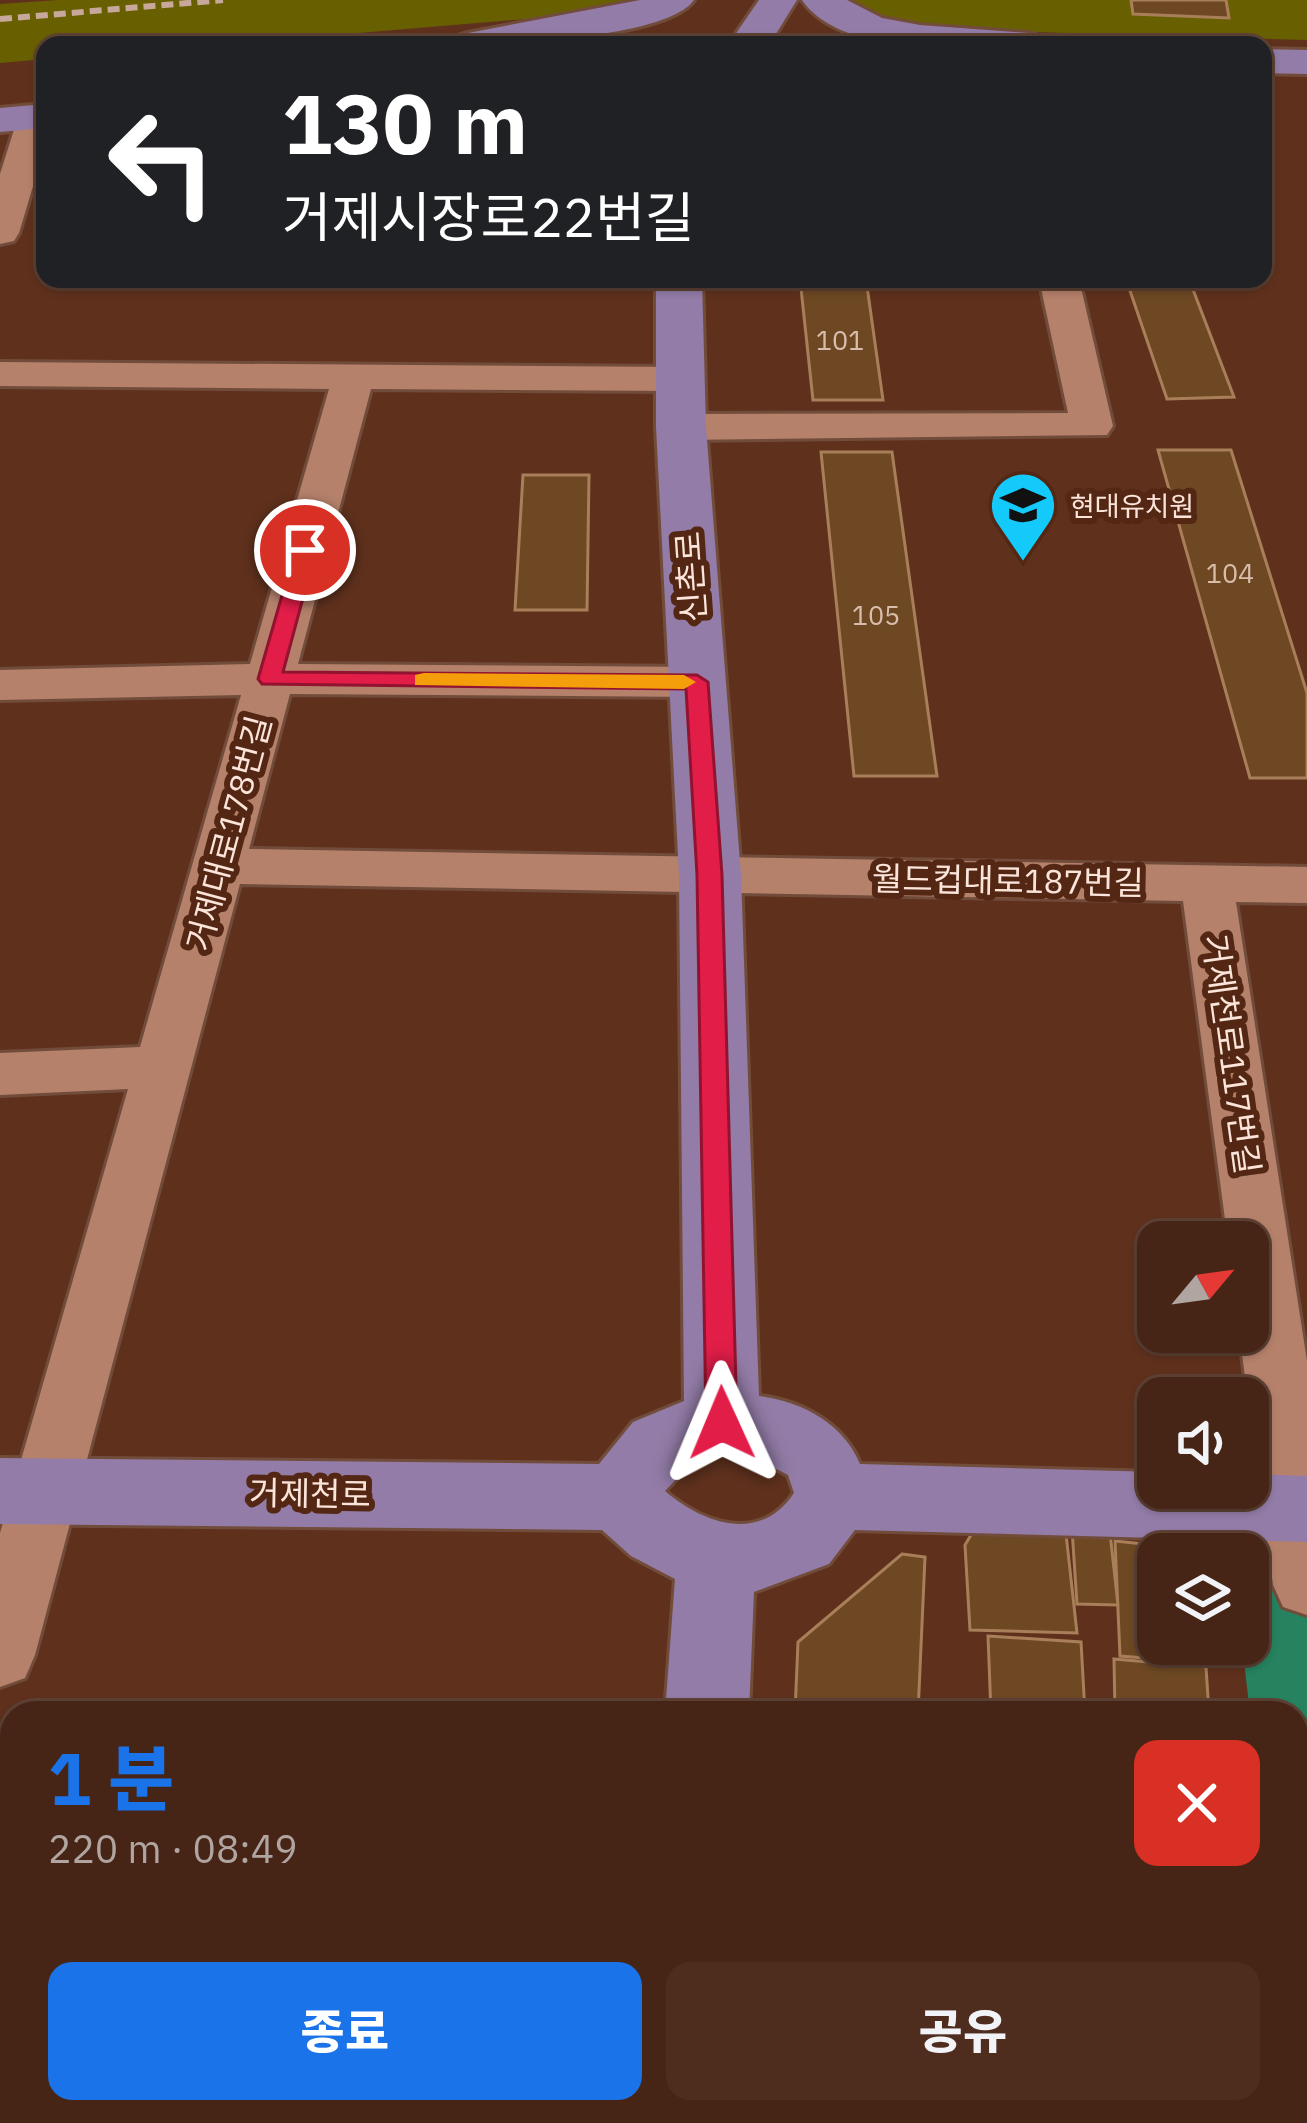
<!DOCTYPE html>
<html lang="ko">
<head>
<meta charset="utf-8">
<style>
  :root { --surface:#472516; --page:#4e2d1f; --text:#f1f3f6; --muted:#b0a5a1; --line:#5f4235; --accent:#1a73e8 }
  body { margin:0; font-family:"IBM Plex Sans","Noto Sans KR",sans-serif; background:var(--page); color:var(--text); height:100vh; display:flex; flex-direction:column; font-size:45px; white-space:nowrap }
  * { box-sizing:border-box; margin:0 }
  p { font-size:39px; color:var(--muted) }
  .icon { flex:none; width:66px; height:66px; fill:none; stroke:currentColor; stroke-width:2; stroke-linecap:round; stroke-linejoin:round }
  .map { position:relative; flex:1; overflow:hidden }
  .sheet { position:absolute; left:0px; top:1701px; width:1308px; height:423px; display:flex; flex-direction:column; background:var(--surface); border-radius:36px 36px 0 0; box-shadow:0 3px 9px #0004,0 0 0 3px var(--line) }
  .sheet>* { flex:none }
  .hud { position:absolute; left:36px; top:36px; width:1236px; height:252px; border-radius:24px; box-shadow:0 3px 9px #0004,0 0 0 3px var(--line); background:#202124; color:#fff; overflow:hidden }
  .needle { width:78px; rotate:61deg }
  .fabs { position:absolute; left:1137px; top:1221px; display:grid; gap:24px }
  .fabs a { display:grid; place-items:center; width:132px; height:132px; border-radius:24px; background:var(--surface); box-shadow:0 3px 9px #0004,0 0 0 3px var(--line); font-size:60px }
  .pin { position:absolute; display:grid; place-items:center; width:102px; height:102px; color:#fff; margin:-51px; border:6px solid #fff; border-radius:50%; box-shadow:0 3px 12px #0007 }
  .me { position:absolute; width:132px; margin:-66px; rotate:359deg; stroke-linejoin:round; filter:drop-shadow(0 0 9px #0008) }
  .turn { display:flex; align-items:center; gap:42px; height:252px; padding:0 48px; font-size:54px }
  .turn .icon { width:156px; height:156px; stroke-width:2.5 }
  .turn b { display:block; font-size:84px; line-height:102px }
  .round { display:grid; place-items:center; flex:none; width:126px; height:126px; border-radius:24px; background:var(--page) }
  .headline { display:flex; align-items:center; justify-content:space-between; height:204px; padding:0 48px }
  h1 { font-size:72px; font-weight:800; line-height:90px; color:var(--accent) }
  .primary-button { display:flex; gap:24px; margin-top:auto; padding:24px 48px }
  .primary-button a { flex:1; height:138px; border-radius:24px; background:var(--accent); color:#fff; font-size:48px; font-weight:800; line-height:138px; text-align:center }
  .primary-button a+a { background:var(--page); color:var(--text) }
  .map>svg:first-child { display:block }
  .green { fill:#686000 }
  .water { fill:#26825f }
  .building { fill:#6d4823; stroke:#a87f59; stroke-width:3 }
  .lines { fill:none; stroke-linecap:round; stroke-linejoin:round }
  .minor-casing { stroke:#724c3b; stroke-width:6 }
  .major-casing { stroke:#724c3b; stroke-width:6 }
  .minor { fill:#b5816b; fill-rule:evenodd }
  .major { fill:#937ca7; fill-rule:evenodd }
  .rail { stroke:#c7a89b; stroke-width:6; stroke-dasharray:12 6; stroke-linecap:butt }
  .route { fill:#e11d48; stroke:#92132f; stroke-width:3 }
  .slow { fill:#f59e0b }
  .labels { text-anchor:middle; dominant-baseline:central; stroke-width:12; stroke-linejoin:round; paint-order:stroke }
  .number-label { font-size:27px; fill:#d8bdac }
  .far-poi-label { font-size:27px; fill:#fbe4da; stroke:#532713; text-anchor:start }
  .street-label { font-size:33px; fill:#fbe4da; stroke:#532713 }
</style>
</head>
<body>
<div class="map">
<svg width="1307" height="2123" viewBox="0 0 1307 2123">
  <rect width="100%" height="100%" fill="#5f311d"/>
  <path class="green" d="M59,0h572l-33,13 -382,32h-171v14l-45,4v-59z
    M839,0h468v40l-415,-12z"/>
  <path class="water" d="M1227,1515l80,7v601h-9l-2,-20v-390h-46l-8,-69h6v-90h-17z"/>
  <path class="building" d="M1131,0h95l3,18 -96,-4z
    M800,279h66l17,121h-70z
    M1126,279h63l45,118 -67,2z
    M1158,450h73l76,243v85h-57z
    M821,452h71l45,324h-83z
    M523,475h66l-2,135h-72z
    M978,1523l87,2 12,108 -107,-3 -5,-85z
    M1072,1529l38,4 8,72 -41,-1z
    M1115,1541l67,7 8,6h-32v90h48l2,19 -88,-7z
    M902,1554l23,3 -7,156h-123l3,-71z
    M988,1636l93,6 4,71h-94z
    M1114,1659l92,8 3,46h-94z
    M774,2112h148v11h-148z
    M1013,2112h95l1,11h-96z
    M1132,2112h124v8l-50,-5v8h-73z"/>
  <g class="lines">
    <g class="minor-casing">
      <path id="minor" d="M36,106l9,3v37l-26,87 -5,8 -14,3v-70l18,-57 5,-8z
        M1039,279h40l34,147 -6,9 -426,5 -15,-4 -6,-9 6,-9 15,-4 387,-1z
        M0,362l679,5 15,3 6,9 -6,9 -15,3 -308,-2 -73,275 399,3 17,4 7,11 -7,11 -17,4 -407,-3 -41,155 1058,18v36l-71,-1 71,459v254l-24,-8 -10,-22 -34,-253h9v-90h-20l-45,-341 -943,-17 -205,771 -10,23 -25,9v-154l128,-444 -128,6v-42l140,-6 101,-352 -241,5v-30l250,-6 79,-275 -329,-3z"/>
    </g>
    <g class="major-casing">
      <path id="major" d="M640,0h54c-27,39 -198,45 -246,45l6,-8 14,-4z
        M759,0h38l-28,45h-41z
        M802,0h45l35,18 38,7 108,8 14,4 6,8c-66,0 -203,17 -246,-45z
        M1263,49l44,1v24l-44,-1z
        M45,104v24l-45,4v-24z
        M656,279h46l4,148 35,448 18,521c43,5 85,28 101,68l298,8v16h90v-14l59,2v66l-452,-12 -26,34 -75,28 -5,121h-84l10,-134 -44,-23 -29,-26 -602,-6v-66l599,6 34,-42 51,-21 -5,-526 -23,-448zM722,1455l35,4 31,16 6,18c-34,51 -90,31 -129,-2l22,-23z
        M635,2112h94v11h-94z"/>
    </g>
    <use href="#minor" class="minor"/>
    <use href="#major" class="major"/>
    <path class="rail" d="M0,19l223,-19"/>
  </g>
  <path class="route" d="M305,544l11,6 -33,122 414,3 11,7 14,193 15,548 -4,9 -11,4 -11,-4 -5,-9 -9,-548 -11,-186 -424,-5 -4,-5 37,-129z"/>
  <path class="slow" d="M424,673l260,2 12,7 -12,7 -269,-4v-10z"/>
  <defs>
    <g id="school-pin" transform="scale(3.45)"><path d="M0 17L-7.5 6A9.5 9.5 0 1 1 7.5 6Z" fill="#13cafb" stroke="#532713"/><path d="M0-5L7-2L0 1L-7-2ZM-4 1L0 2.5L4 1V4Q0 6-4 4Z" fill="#111"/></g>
  </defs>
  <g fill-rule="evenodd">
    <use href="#school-pin" x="1023" y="505"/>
  </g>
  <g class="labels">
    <g class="number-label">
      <text x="840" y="339">101</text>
      <text x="1230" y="572">104</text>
      <text x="876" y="614">105</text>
    </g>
    <g class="far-poi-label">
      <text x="1070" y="505">현대유치원</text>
    </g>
    <g class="street-label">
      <text transform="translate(690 577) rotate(-94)">신촌로</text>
      <text transform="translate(228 833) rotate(-75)">거제대로178번길</text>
      <text transform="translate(1008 880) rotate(1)">월드컵대로187번길</text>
      <text transform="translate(1232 1054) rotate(82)">거제천로117번길</text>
      <text transform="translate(310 1493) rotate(1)">거제천로</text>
    </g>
  </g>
</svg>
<div class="fabs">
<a><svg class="needle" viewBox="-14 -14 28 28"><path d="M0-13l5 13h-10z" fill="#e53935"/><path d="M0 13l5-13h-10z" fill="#b0a5a1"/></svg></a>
<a><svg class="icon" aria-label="sound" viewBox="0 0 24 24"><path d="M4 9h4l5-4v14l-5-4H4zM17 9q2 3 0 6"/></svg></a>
<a><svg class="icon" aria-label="layers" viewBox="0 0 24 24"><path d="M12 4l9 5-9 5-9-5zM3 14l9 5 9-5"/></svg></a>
</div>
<div class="pin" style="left:305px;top:550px;background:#d93025"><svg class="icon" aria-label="arrive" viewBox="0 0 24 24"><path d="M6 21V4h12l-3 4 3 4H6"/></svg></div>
<svg class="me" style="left:722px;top:1423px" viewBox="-20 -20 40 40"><path d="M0-17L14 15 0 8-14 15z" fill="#e11d48" stroke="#fff" stroke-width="4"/></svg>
<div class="hud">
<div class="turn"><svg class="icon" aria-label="left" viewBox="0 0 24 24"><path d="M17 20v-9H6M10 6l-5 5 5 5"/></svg><div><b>130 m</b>거제시장로22번길</div></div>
</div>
<section class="sheet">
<div class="headline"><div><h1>1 분</h1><p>220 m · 08:49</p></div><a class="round" style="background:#d93025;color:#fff"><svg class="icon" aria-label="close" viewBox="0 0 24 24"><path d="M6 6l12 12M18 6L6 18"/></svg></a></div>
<div class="primary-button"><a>종료</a><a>공유</a></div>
</section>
</div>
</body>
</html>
